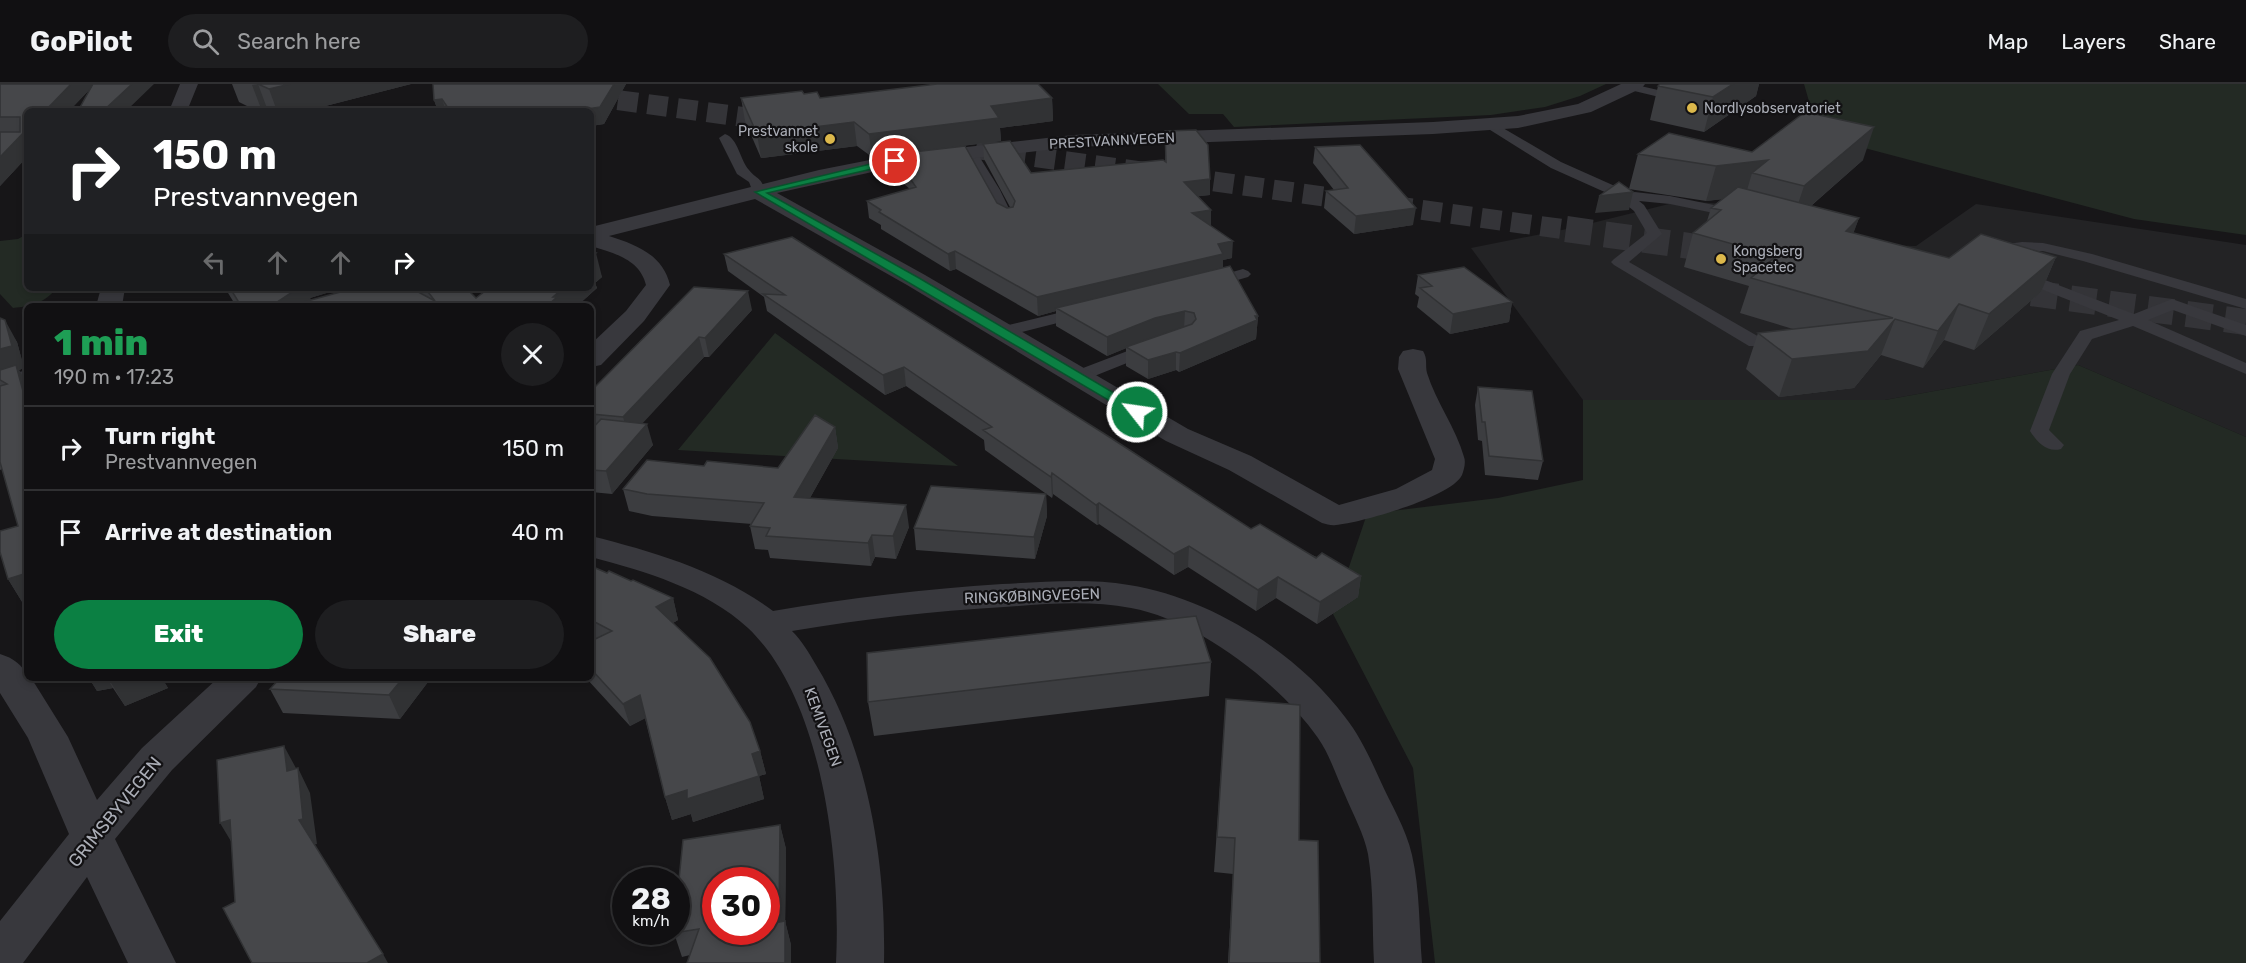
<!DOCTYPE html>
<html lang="en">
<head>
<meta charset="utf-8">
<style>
  :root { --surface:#111012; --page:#1e1e20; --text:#f1f3f6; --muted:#9c9d9f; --line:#303032; --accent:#0b8043 }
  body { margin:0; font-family:Rubik,sans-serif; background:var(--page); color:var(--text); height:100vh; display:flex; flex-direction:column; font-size:22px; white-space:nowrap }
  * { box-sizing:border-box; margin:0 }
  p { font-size:20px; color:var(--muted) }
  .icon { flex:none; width:33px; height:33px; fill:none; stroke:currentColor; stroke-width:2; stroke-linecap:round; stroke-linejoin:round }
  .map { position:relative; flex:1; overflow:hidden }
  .details { position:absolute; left:24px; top:219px; width:570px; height:378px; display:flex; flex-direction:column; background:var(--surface); border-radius:9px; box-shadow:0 3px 9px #0003,0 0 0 2px var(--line) }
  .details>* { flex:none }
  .hud { position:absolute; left:24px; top:24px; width:570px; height:183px; border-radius:9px; box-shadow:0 3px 9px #0003,0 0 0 2px var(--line); background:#202124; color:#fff; overflow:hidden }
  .speed { position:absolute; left:612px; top:783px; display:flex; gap:12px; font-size:30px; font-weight:700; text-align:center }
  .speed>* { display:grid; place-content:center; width:78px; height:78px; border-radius:50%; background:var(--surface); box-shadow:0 3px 9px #0003,0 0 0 2px var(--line); line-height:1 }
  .speed small { font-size:15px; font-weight:400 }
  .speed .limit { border:9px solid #d22; background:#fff; color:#111 }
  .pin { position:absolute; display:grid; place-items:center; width:51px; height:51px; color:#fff; margin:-26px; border:3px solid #fff; border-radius:50%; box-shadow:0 2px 6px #0007 }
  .me { position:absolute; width:66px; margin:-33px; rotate:300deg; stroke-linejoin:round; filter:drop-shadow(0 0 4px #0008) }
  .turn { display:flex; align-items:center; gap:21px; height:126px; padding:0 30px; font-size:27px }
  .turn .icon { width:78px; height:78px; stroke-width:2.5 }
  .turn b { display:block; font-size:42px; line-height:51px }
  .lanes { display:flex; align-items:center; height:57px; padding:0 30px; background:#0003; justify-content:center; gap:30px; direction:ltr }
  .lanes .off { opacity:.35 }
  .round { display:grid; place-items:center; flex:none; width:63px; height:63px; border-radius:32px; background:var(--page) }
  .summary { display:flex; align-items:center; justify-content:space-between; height:102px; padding:0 30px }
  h1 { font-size:36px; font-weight:800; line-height:45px; color:#1e9e55 }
  .button { display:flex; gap:12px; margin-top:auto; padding:12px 30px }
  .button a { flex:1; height:69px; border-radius:36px; background:var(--accent); color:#fff; font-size:24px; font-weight:800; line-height:69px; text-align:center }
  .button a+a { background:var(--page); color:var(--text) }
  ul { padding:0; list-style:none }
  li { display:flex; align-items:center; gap:18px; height:84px; padding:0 30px; border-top:2px solid var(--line) }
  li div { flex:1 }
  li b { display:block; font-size:22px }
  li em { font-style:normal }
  header { display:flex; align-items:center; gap:36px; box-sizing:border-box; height:84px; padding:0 30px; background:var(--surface); border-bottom:2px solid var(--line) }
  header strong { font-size:28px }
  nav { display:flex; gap:33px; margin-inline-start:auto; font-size:21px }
  .search { width:420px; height:54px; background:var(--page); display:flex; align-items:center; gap:15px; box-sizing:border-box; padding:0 21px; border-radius:33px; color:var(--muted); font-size:22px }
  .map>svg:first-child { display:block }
  .built { fill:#232325 }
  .green { fill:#232a24 }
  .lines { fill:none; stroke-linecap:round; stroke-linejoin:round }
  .primary-tunnel-far1 { stroke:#343438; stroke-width:20; stroke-dasharray:20 10; stroke-linecap:butt }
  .primary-tunnel { stroke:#343438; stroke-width:26; stroke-dasharray:26 13; stroke-linecap:butt }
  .lane { fill:#38383d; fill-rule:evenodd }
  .street { fill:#38383d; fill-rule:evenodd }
  .wall { fill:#3c3d40 }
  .shaded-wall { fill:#313234 }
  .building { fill:#46474a; stroke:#313234; stroke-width:1.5; fill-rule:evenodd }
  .route { fill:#0b8043; stroke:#07532c; stroke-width:1.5 }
  .poi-dot { fill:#dcb84b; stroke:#121113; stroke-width:2 }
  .labels { text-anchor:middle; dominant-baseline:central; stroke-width:4.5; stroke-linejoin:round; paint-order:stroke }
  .far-poi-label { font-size:14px; fill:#aaadb6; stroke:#121113; text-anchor:start }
  .far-street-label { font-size:14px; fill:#aaadb6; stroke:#121113 }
  .street-label { font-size:15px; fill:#aaadb6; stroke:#121113 }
  .near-street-label { font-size:18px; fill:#aaadb6; stroke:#121113 }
</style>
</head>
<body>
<header>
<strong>GoPilot</strong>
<div class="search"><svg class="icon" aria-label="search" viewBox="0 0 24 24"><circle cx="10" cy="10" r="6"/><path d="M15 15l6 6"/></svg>Search here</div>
<nav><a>Map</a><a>Layers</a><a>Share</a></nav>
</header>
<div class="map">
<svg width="2246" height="879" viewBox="0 0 2246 879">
  <rect width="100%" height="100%" fill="#171618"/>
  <path class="built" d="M1681,117l44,3 158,41 33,1 60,-42 270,41v192l-168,-72 -193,35h-302l-112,-152 101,-20z"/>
  <path class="green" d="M1158,0h448l-26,12 -35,11 -54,8 -257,12 -11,-13h-34z
    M1804,0h442v151l-112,-16 -315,-83z
    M27,150v54h30c-13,15 -25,18 -44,20l-13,-14v-53l18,-2z
    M775,249l183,133 -280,-16z
    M2078,281l168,72v526h-811l-22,-195 -80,-154 34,-100 131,-16 85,-18v-80h302z"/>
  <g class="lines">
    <path class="primary-tunnel-far1" d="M499,0l289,39
      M976,65l601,82"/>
    <path class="primary-tunnel" d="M1566,145l167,23
      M1993,204l253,34"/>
    <path class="lane" d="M1632,0l52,12 2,2 -6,4 -54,-13 -2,-2z
      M1491,37l70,41 65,29 44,5 73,15 2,3 -7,4 -68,-14 -31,-3 5,4 18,29 -33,28 132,76 3,4 -3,4h-12l-135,-81 -3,-3 3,-3 33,-26 -13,-22 -16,-13 -67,-30 -64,-40v-6z
      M725,50c13,4 15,26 24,36 9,11 11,5 17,22l-2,3h-10l-5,-13 -12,-8 -18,-36z
      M969,63l5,1 26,42 14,29 -2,3 -5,1 -7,-4 -14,-29 -23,-39z
      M2022,158l21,1 49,11 154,45v10l-163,-48 -40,-10 -34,1 -15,7 -8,-5 14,-9z
      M1243,185l5,2 3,3 -3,3 -38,11 -8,-5 2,-3z
      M2019,186l115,44 38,-15 74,26v11l-73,-26 -25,10 98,43v11l-113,-48 -41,13 -22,35 -21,56 15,15 -3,4c-14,4 -24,-7 -31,-18l22,-57 28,-43 39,-11 -106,-42 -2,-3 2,-3z
      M1083,223l6,2 2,3 -2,3 -87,22 -8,-5 2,-4z
      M1151,258l6,1 3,4 -3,4 -75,30h-12l-3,-4 3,-4z"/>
    <path class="street" d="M180,0h18l-11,27h-18z
      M1621,0h24l-3,4 -51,24 -73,16 -85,6 -360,13 -178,20 -118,26 148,82 263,154 63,27 88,49 57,-16 36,-19 3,-11 -37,-90 1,-12 4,-6 10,-2 10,2c5,8 2,14 4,22 9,29 29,55 37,84 2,5 0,13 -2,18 -10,22 -102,48 -126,50 -5,1 -9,-1 -14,-2l-93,-53 -63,-29 -259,-156 -152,-86 -146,37c28,9 54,19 61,49l-26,36 -43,44 -10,2v-23l35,-33 20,-26c-6,-26 -33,-32 -55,-39v-19l228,-57 76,-15 178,-20 360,-13 85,-6 60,-12z
      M101,204h24l-3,18h-26z
      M27,286v17l-27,7v-17z
      M591,452c64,16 128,35 182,75 76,-13 153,-22 229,-27 42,-2 85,-6 127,1 79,12 168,67 216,132 15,19 25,41 35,63 11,25 26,48 32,75 8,35 7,72 10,108h-48c-2,-36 0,-73 -6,-109 -4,-20 -15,-40 -23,-59 -9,-19 -15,-40 -27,-57 -38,-55 -121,-118 -187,-130 -42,-8 -85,-4 -127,-1 -71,4 -141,12 -212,24 10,10 17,22 24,34 53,87 70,198 68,298h-48c5,-100 -12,-263 -88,-335 -42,-39 -104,-57 -157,-71z
      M0,570c13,4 24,11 27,24h3l5,6 33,53 29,63 45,-52 76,-70h43l-5,9 -84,83 -57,69 61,124h-48l-41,-86 -64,86h-23v-42l69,-87 -41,-96 -28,-45z"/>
  </g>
  <path class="wall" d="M0,0l90,5 -21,22h-42v46l-27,29z
    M232,0h179l-105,27h-49l-18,-9z
    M433,0h193l-22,40 -13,2v-15h-153l-4,-11z
    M1660,0h99l-3,12 -52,36 -54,-12 8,-34z
    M804,10l16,4h232l1,23 -53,7 1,13 -70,9 66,53 10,5 3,-1 -26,-48 -1,-15 48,29 134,-11v-31l45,64 -12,1 13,30 21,32 -9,2v8l35,48 -2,23 -77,33 -3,-2 -28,9 -22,-13v-18l-19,8 -51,-30v-15l-18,5 -82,-47 -6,2 -69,-42v-4l-12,-7 -2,-17 43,-12 -22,-18 -1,-16 -15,2 -15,-11 -96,12 -16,-37 -4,-23z
    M1315,63l98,78 -59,9 -30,-26 2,-17 8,-1 -21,-27z
    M1752,68l111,8 -52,46 48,12 -6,15 96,25 107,-1 -15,35 -67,58 -30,-10 -21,28 -42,-13 -27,33 -75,9 -33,-28 12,-36 35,-4 -53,-16 9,-27 -65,-19 9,-34 14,-12 4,-13 11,-9 -16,2 -77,-12 9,-35z
    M591,169l11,24 -7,6 2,5 -20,18h-341l-11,-18h118l-33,10 1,2 109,-7 -4,-5h50l10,10z
    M724,170l527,275 110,47 -3,21 -41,27 -41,-26 -20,13 -68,-44 -14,8 -75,-51 -2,1 -44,-31 -1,4 -67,-48 -1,-10 -78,-54 -21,9 -118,-84 -3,-14 -36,-26z
    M1418,191l94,27 -3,20 -59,12 -33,-27 2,-10 -4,-3z
    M752,226l-43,47h-5l-62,66 11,22 -41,49 -21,-2v-101z
    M0,234l17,24 7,26 -5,2 8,13v221l-3,1 -16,-26 10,-53 -16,-57 -2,1z
    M1478,303l65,74 -5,19 -53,-5 -3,-34 -4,-1 -3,-35z
    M835,343l3,21 -28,50 99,29 -13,32 -21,-2 -4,9 -101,-8 -2,-8 -13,-1 -5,-23 2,-2 -100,-8 -23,-5 -6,-22 81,-23 74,2z
    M1046,410l1,22 -12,43 -119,-9 -2,-22z
    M591,482l16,7 66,25 5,22 -5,3 87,128 6,23 -7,2 5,23 -71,23 -2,-8 -19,6 -7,-23 -20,-79 -15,8 -44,-48h5v-37l2,-1 -2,-1z
    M1211,578l-2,34 -335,40 -6,-34z
    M89,594h77l-3,2 5,8 -43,18 -12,-18 -16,3z
    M280,594h146l2,4 -28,37 -117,-6 -13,-24z
    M1226,615l73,141 21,123h-92l5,-89 -19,-2z
    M780,741l6,24 -1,72 6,24v18h-104l3,-8 -8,2 -8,-24z"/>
  <path class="shaded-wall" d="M71,0h24l-26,27h-24z
    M132,0h22l-28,27h-23z
    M258,0l10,27h-6l-10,-26z
    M290,0h121l-105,27h-29l-8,-22z
    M614,0h12l-22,40 -13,2v-15h-16z
    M1733,0h26l-3,12 -52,36 9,-35z
    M1052,14l1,23 -53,7 1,13 -129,16 -3,-23 122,-28z
    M442,15l4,12h-8l-4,-11z
    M854,38l3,24 -96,12 -4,-24z
    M1874,43l-11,33 -71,62 12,-36z
    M27,45v28l-27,29v-29z
    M1768,76l-16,13 -7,24 -39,4 10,-35z
    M1210,95v16l-26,3v-16z
    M1633,108l-4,18 -34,3 4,-17z
    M1416,124l-3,17 -59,9 2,-18z
    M1211,126v17l-19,-14z
    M1859,134l-12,33 -1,-20z
    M1233,157l-1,17 -9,2v12l-167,36v3l-18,5 -1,-19 181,-53z
    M955,167l1,18 -6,2 -2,-17z
    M596,169l6,24 -7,6 2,5 -20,18h-30l6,-9 10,-9h28v-30z
    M2056,173l-15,35 -67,58 15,-36z
    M292,204h51l-33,10 4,8h-43z
    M748,207l4,19 -43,47 -4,-19z
    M1512,218l-3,20 -59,12 3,-20z
    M1959,220l-15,36 -21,28 15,-37z
    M1185,227l-1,18 -30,8 -47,19v-19l48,-19z
    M1255,232h3l-2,23 -77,33 1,-19z
    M1895,235l-14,36 -27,33 -75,9 13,-38z
    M5,236l12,22 7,26 -5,2 8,13v23l-27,-31v-26z
    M699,253l5,20 -75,81 -6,-21z
    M1176,268v18l-28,9v-19z
    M904,283l2,19 -21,9 -2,-20z
    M647,340l6,21 -41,49 -6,-23z
    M835,343l3,21 -40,71 -4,-22z
    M1052,389l1,21 -1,4 -1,-21z
    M1046,410l1,22 -12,43 -1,-22z
    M1099,419v21l-2,1 -1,-20z
    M906,421l3,22 -13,32 -3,-23z
    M872,451l3,22 -4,9 -3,-23z
    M1189,462l-1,21 -14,8v-21z
    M27,489v31l-3,1 -16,-26z
    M1361,492l-3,21 -41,27 3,-22z
    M1278,493l-2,21 -20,13 2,-21z
    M673,514l5,22 -16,9 -6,-22z
    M89,594h18l6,10 -16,3z
    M108,594h58l-3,2 5,8 -43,18z
    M403,594h23l2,4 -28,37 -11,-24z
    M640,611l6,23 -16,8 -7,-22z
    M284,662l13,24 -10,1z
    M760,667l6,23 -7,2 5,23 -71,23 -2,-8 -19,6 -7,-23 87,-43z
    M298,684l12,25 7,51 -5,1 -13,-25z
    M230,736l5,28 -15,-25z
    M780,741l6,24 -1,97 -6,-24z
    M785,837l6,24v18h-6z
    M383,870l5,9h-21z"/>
  <path class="building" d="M0,0h71l-26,27h-18v18l-27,28v-25h20v-15h-20z
    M93,0h39l-29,27h-25z
    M258,0h32l-21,5z
    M433,0h181l-14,23 -25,4h-125l-8,-12 -8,1z
    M937,0h101l14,14 -61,8 8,12 -130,16 -15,-12 -97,12 -16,-36 61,-7 2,3 13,-2 3,6z
    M1660,0h73l-20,13 -55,-11z
    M1805,28l69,15 -70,59 -52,-13 16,-13 -52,6 -78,-12 31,-21 83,19z
    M1196,46l12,15 2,34 -26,3 27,28 -19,3 41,28 -15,3 5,10 -186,43 -82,-46 -7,3 -69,-42 2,-2 -14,-9 49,-14 -7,-10 5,-1 -27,-21 78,-9 32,57 10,5 6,-1 2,-6 -32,-57 27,-3 21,32 132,-13 3,2 -1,-31z
    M1360,61l56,63 -60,8 -30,-25 22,-3 -33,-41z
    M1619,98l14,10 -34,4z
    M1738,103l121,31 -13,13 103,27 32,-24 75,23 -67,57 -30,-10 -21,27 -43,-12 -27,32 -76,8 -34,-26 135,-15 -142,-40 25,-22 -83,-23 28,-23 -10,-2z
    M792,153l319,201 140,91 9,-5 56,34 6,-5 39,23 -41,26 -42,-25 -20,13 -69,-44 -15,8 -75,-51 -3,2 -44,-32 -1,4 -68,-47 9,-3 -88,-60 -21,8 -120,-81 22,1 -61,-41z
    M591,169h5l-5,5z
    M1230,182l28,50h-3l2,4 -77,33 -4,-1 -28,8 -22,-13 66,-23 4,-5 -2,-6 -9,-2 -30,7 -48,19 -51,-29z
    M1464,183l48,35 -59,12 -33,-26 12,-2 -14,-11z
    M694,203l54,4 -43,47 -6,-1 -76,80 -32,-3v-23z
    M230,204h68l-27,18h-30z
    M355,204h56l24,13 -10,-13h41l10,10 13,-10h74l-10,9h4l-10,9h-258z
    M0,234l5,2 7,26 -12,3z
    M16,281l11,41v167l-19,6 -8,-27v-21l18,-5 -18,-64v-76l7,-2 -7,-4v-10z
    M1478,303l54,4 11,70 -54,-5 -4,-34h-3z
    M815,331l20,12 -41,70 112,8 -13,31 -21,-1 -4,8 -102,-7 4,-8 -20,-2 14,-23 -117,-9 -24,-5 24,-29 57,6 3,-5 71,7z
    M601,335l46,5 -41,47 -15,-1v-40z
    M931,402l115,8 -12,43 -120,-9z
    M591,482l16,7 2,-2 22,10 2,-1 40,18 -17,9 54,51 40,64 10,29 -8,3 7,22 -72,23v-9l-22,7 -25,-102 -17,9 -32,-35v-28l21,-10 -21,-11z
    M1196,532l15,46 -343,40 -1,-49z
    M280,594h123l-14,17 -119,-6z
    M1226,615l74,6 -1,135 19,1 2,122h-91l6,-125 -18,-1z
    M284,662l3,25 11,-3 5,51 -4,1 84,134 -16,9h-115l-29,-55 12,-6 -5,-82 -10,3 -3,-63z
    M780,741l-1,97 6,-1v42h-98l12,-34 -25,4 1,-1h1v-23l7,-69zM716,796h50v52h-50z"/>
  <path class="route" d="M895,74l4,3 -1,2 -131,30 152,85 222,131v5h-9l-377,-222z"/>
  <g class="poi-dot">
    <circle cx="1692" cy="24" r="6"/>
    <circle cx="830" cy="55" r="6"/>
    <circle cx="1721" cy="175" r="6"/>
  </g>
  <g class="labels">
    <g class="far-poi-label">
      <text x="1704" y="24">Nordlysobservatoriet</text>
      <text x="818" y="47" text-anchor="end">Prestvannet<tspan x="818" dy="16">skole</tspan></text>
      <text x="1733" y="167">Kongsberg<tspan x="1733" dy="16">Spacetec</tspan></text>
    </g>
    <g class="far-street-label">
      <text transform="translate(1112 57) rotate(-3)">PRESTVANNVEGEN</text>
    </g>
    <g class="street-label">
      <text transform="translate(1032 512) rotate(-2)">RINGKØBINGVEGEN</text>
      <text transform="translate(823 643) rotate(70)">KEMIVEGEN</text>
    </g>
    <g class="near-street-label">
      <text transform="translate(115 728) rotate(-51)">GRIMSBYVEGEN</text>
    </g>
  </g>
</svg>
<div class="speed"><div>28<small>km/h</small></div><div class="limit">30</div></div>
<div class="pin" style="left:895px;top:77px;background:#d93025"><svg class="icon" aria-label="arrive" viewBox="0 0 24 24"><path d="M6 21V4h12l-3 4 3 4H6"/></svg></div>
<svg class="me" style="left:1137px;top:328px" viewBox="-20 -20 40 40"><circle r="17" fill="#0b8043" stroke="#fff" stroke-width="3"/><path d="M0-11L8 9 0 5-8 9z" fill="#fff"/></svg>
<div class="hud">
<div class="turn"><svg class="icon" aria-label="right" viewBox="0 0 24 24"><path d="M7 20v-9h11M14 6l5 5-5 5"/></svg><div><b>150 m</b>Prestvannvegen</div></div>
<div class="lanes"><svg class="icon off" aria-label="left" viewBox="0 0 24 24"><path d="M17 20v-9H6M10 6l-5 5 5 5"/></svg><svg class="icon off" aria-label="ahead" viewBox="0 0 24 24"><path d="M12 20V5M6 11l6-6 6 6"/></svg><svg class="icon off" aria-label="ahead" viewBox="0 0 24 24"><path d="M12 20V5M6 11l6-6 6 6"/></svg><svg class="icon" aria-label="right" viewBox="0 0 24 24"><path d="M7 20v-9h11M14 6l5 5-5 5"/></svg></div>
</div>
<section class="details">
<div class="summary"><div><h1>1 min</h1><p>190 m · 17:23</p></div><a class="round"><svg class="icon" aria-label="close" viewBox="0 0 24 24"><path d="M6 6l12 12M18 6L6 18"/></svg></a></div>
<ul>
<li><svg class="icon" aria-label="right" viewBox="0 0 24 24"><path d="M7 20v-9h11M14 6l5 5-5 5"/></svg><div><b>Turn right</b><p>Prestvannvegen</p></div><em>150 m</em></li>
<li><svg class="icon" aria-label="arrive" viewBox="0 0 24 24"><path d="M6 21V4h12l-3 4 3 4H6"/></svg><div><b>Arrive at destination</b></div><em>40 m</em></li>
</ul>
<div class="button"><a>Exit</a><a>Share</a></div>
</section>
</div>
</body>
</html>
